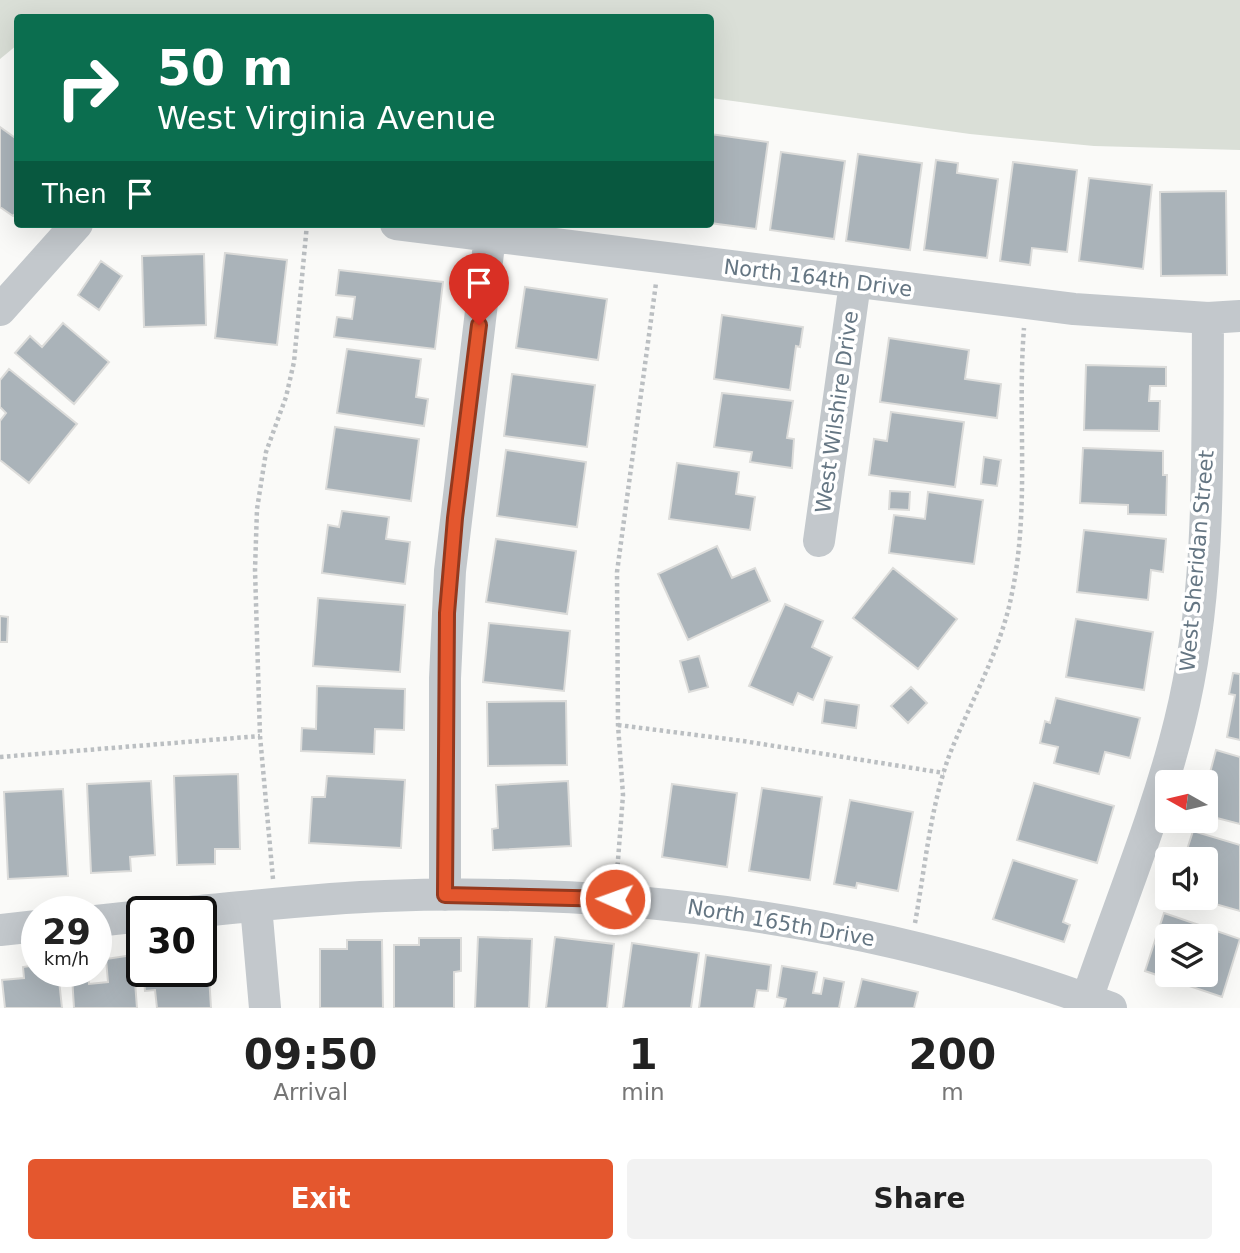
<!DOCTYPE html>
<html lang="en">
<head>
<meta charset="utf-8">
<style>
  :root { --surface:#fff; --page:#f2f2f2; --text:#222; --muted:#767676; --accent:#e4572e }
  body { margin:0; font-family:"DejaVu Sans",sans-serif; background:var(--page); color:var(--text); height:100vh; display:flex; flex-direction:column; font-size:26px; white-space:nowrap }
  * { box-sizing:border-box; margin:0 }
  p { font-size:23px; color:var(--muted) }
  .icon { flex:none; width:38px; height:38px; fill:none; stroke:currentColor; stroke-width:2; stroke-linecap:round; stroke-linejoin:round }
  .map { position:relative; height:1008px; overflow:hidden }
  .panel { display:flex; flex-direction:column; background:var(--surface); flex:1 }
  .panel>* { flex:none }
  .banner { position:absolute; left:14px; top:14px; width:700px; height:214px; border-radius:7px; box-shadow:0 7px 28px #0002; background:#0b6e4f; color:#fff; overflow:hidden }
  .needle { width:46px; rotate:278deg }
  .buttons { position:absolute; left:1155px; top:770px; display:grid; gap:14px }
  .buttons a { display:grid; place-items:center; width:63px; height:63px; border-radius:7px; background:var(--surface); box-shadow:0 7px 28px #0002; font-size:35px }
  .speed { position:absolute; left:21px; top:896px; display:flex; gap:14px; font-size:35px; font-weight:700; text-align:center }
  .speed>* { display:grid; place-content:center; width:91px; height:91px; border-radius:50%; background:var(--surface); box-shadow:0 7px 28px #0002; line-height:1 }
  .speed small { font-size:18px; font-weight:400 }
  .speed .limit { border:4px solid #111; border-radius:10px; background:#fff; color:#111 }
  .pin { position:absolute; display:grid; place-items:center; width:60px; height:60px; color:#fff; margin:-72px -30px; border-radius:50% 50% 50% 0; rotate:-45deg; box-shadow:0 0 7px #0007 }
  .pin .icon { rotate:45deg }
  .me { position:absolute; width:77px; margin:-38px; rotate:272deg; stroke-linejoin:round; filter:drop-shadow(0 0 5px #0008) }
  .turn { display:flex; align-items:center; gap:24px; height:147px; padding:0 28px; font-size:32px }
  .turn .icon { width:91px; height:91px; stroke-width:2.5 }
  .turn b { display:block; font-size:49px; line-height:60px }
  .then { display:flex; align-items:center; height:66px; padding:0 28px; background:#0003; gap:14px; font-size:26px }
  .eta { display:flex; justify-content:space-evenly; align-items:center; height:119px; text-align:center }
  .eta b { font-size:42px; font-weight:800; line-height:49px }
  .action { display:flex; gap:14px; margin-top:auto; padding:14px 28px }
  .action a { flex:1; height:80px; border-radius:7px; background:var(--accent); color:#fff; font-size:28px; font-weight:800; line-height:80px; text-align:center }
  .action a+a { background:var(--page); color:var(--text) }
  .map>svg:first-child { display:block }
  .green { fill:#dadfd7 }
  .building { fill:#aab3b9; stroke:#dcdcda; stroke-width:2; fill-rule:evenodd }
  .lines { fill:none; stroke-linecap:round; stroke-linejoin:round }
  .path { stroke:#bbbfc2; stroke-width:4.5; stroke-dasharray:3.5 3.5; stroke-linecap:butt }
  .minor { stroke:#c3c8cc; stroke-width:32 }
  .route-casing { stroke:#94391e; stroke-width:18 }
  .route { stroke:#e4572e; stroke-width:12 }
  .labels { text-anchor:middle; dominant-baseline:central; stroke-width:7; stroke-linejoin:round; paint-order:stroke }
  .street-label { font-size:21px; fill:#657683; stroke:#fff }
</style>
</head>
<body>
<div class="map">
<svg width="1240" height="1008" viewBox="0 0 1240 1008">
  <rect width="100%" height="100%" fill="#fafaf8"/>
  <path class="green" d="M0,0h1240v150l-146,-4 -124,-12 -259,-36 -1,-80h-692l-1,27 -17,14z"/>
  <path class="building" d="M0,127l18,13v71l-5,5 -13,-9z
    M710,134l58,8 -12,87 -46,-6z
    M781,152l64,9 -11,78 -64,-9z
    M858,154l64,9 -12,87 -64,-9z
    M936,160l22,3 -1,10 41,6 -11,79 -63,-8z
    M1013,162l64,8 -10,82 -35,-4 -2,17 -30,-4z
    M1089,178l63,7 -9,84 -64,-8z
    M1226,191l1,84 -66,1 -1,-84z
    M225,253l62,7 -10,85 -62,-7z
    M204,254l2,71 -62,2 -2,-71z
    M101,261l21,15 -23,34 -21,-15z
    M339,270l104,12 -8,67 -101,-12 3,-20 15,2 3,-22 -19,-2z
    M525,287l82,12 -9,61 -82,-12z
    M722,315l81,12 -3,20 -4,-1 -6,44 -76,-11z
    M63,323l46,39 -35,42 -59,-51 15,-17 12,11z
    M889,338l80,12 -4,29 36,5 -4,34 -117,-16z
    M347,349l74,10 -5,38 12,2 -4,27 -87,-13z
    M1086,365l80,2v19h-16l-1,15h11l-1,30 -75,-1z
    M9,369l68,55 -48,59 -29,-23v-39l6,-8 -6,-6v-27z
    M512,374l83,11 -8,62 -83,-11z
    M722,393l71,8 -6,37 7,1 -2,29 -42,-6 2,-10 -38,-5z
    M891,412l73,10 -9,65 -86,-12 5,-36 13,2z
    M335,427l84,12 -8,62 -85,-12z
    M1083,448l80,3v24h4l-1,40 -38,-1v-9l-48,-2z
    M506,450l80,12 -9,65 -80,-11z
    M984,457l17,3 -4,26 -16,-2z
    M677,463l62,9 -3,22 19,3 -5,33 -81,-11z
    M890,491l20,1 -1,18 -20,-1z
    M928,492l55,8 -9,64 -85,-11 5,-38 31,4z
    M342,511l47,6 -3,22 24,3 -5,42 -83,-11 6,-48 11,2z
    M1084,530l82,9 -3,33 -12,-2 -3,30 -71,-8z
    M496,539l80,12 -9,63 -81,-12z
    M717,546l15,32 23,-10 15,33 -82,39 -30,-66z
    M893,568l64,51 -39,50 -65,-51z
    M318,598l87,7 -5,67 -87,-6z
    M785,604l38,17 -11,26 20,10 -19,43 -15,-7 -5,12 -44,-19z
    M0,616l8,1 -1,25h-7z
    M1076,619l77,13 -9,58 -78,-13z
    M489,623l81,8 -6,60 -81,-9z
    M699,656l9,31 -19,5 -9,-31z
    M1233,673l7,1v66l-13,-3 8,-42 -6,-1z
    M317,686l88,3 -1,41 -29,-1 -1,25 -73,-3 1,-23 14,1z
    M911,687l16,16 -19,20 -17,-17z
    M1056,698l84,20 -10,40 -25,-6 -6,22 -45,-11 4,-16 -18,-4 5,-22 5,2z
    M825,700l34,5 -3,23 -34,-5z
    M566,701l1,64 -79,1 -1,-64z
    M1216,750l24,7v67l-31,-8 6,-26 -9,-2z
    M238,774l2,75h-25v15l-38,1 -3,-89z
    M327,776l78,4 -4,68 -92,-5 3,-46h13z
    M151,781l4,74 -25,2 1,14 -40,2 -4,-89z
    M568,781l3,65 -78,4 -1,-21 6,-1 -2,-43z
    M1034,783l80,23 -17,57 -80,-23z
    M672,784l65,9 -10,74 -65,-10z
    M762,788l60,9 -12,83 -61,-9z
    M63,789l5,87 -60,3 -4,-87z
    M850,800l63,12 -15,79 -41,-8 -1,5 -22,-4z
    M1193,831l47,14v66l-46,-13h12v-39h-22z
    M1013,860l64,20 -14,42 7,3 -6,17 -71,-23z
    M1164,913l76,26 -18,58 -77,-26zM1167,936h39v39h-39z
    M478,937l54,2 -3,69h-54z
    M555,937l59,7 -7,64h-61z
    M419,938h42v33l-7,1v36h-60v-63h25z
    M347,940h35l1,68h-63v-59h27z
    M632,943l67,10 -8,55h-68z
    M133,955l4,53h-63l-2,-32 16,-1 1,9 19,-2 -2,-23z
    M706,955l65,10 -3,26 -11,-1 -3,18h-55z
    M201,958h7l3,50h-54l-2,-18 -10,1 -2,-20h58z
    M37,965v6h21l4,37h-57l-3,-28 22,-2 -1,-11z
    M782,966l35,6 -4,21 8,1 3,-16 20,4 -5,26h-55l2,-9 -9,-2z
    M862,979l56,13 -4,16h-59z"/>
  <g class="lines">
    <path class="path" d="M618,725l125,16 201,32
      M0,757l260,-21
      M617,873l6,-78 -5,-70 -1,-153 39,-289
      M273,879l-13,-143 -5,-166 2,-61 9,-57 20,-55 8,-35 13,-138
      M915,923c10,-55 15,-114 34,-167 21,-54 52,-105 63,-163 18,-86 5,-177 12,-265"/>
    <path class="minor" d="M396,224l678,85 134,9 32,-2
      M0,310l77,-86
      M819,541l36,-258
      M445,895v-217l5,-107 40,-335
      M256,906l9,102
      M190,912c65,-6 130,-14 195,-16 246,-9 495,25 726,112
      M96,921l46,-5
      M0,930l37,-4
      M1087,999c31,-92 70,-184 93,-278 32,-129 27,-271 28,-403"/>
  </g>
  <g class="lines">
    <g class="route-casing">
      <path id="route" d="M479,325l-24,193 -8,95 -2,282 170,4"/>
    </g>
    <use href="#route" class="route"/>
  </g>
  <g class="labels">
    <g class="street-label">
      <text transform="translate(818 278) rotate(7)">North 164th Drive</text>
      <text transform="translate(837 412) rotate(-82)">West Wilshire Drive</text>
      <text transform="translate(1197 561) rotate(-85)">West Sheridan Street</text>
      <text transform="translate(781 923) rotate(10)">North 165th Drive</text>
    </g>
  </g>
</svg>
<div class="buttons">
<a><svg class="needle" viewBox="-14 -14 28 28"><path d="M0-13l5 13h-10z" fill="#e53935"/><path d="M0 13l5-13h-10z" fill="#767676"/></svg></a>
<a><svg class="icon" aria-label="sound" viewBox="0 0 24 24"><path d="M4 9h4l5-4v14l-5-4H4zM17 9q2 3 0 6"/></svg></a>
<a><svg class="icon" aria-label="layers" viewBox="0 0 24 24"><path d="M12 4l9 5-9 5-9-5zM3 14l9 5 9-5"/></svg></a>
</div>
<div class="speed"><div>29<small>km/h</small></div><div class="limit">30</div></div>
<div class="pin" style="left:479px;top:325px;background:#d93025"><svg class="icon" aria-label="arrive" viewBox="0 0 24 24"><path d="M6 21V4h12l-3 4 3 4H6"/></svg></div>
<svg class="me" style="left:615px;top:899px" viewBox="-20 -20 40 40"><circle r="17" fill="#e4572e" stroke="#fff" stroke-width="3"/><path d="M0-11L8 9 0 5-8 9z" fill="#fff"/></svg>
<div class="banner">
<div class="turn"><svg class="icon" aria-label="right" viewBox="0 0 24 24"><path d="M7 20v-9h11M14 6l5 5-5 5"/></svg><div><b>50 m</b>West Virginia Avenue</div></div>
<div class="then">Then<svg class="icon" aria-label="arrive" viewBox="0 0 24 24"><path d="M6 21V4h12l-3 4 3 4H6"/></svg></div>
</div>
</div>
<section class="panel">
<div class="eta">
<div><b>09:50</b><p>Arrival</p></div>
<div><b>1</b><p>min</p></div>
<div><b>200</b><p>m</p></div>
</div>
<div class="action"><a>Exit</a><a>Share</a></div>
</section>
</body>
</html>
